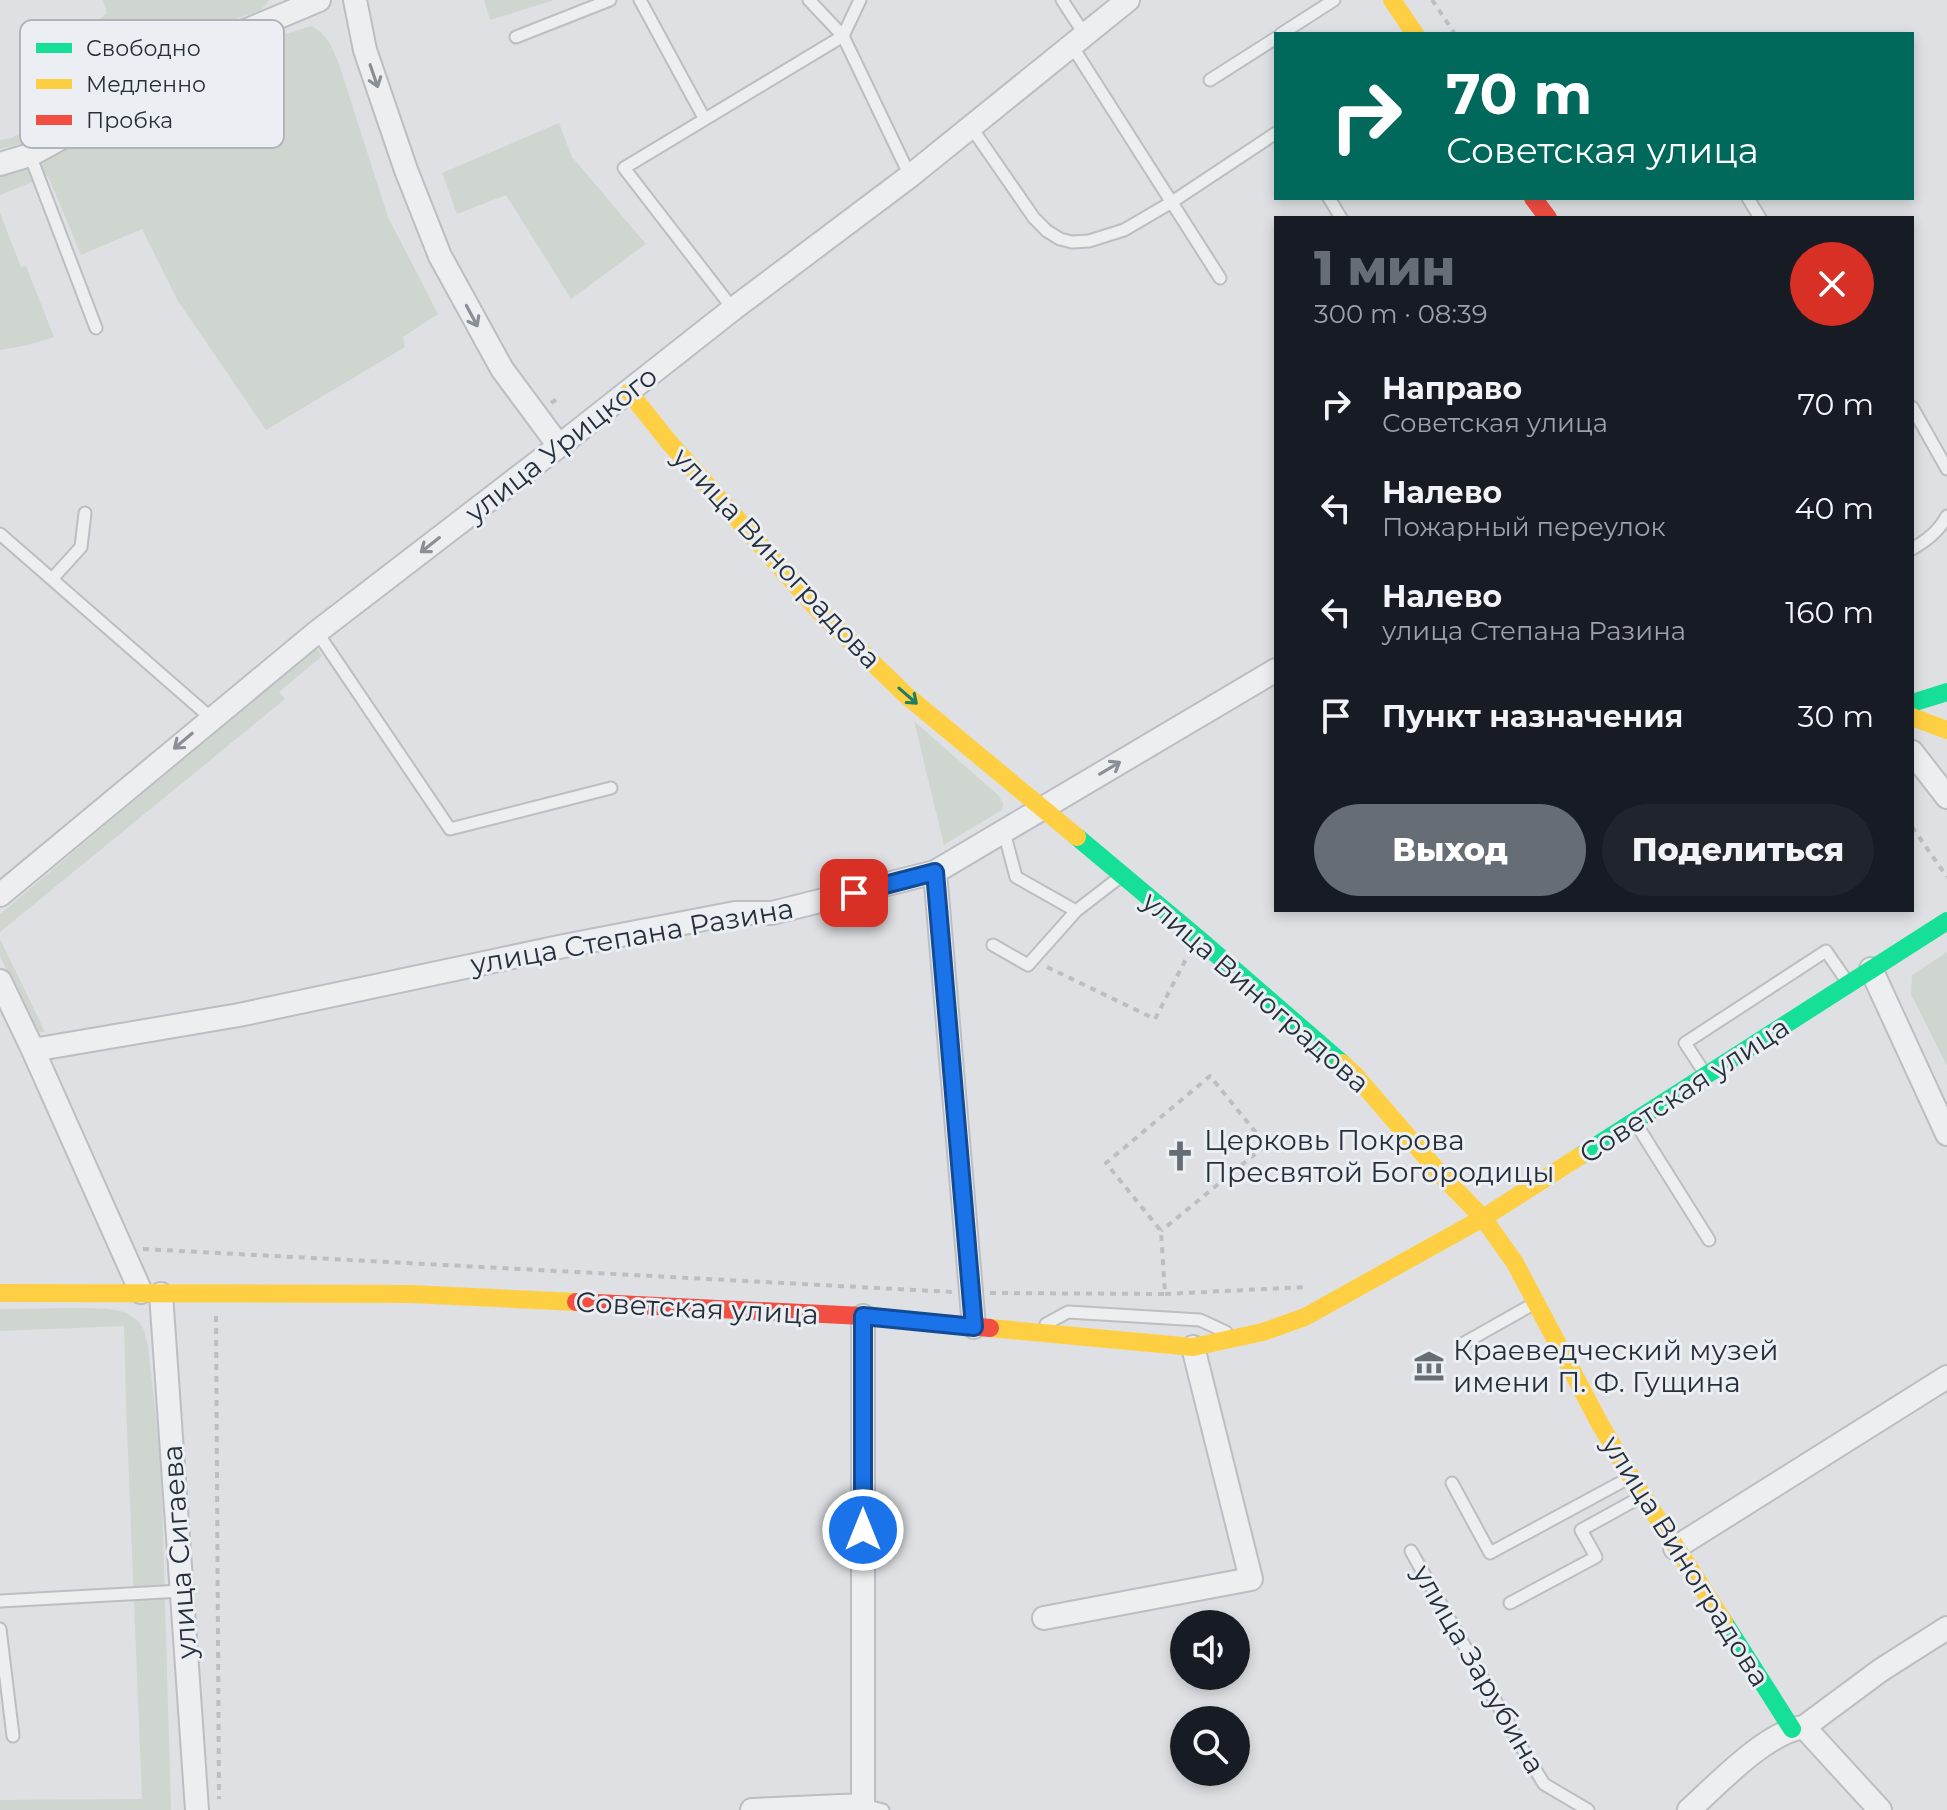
<!DOCTYPE html>
<html lang="ru">
<head>
<meta charset="utf-8">
<style>
  :root { --surface:#171b24; --page:#20242c; --text:#f1f3f6; --muted:#9ea1a6; --accent:#676d75 }
  body { margin:0; font-family:Montserrat,sans-serif; background:var(--page); color:var(--text); height:100vh; display:flex; flex-direction:column; font-size:30px; white-space:nowrap }
  * { box-sizing:border-box; margin:0 }
  p { font-size:26px; color:var(--muted) }
  .icon { flex:none; width:44px; height:44px; fill:none; stroke:currentColor; stroke-width:2; stroke-linecap:round; stroke-linejoin:round }
  .map { position:relative; flex:1; overflow:hidden }
  .sheet { position:absolute; left:1274px; top:216px; width:640px; height:696px; display:flex; flex-direction:column; background:var(--surface); border-radius:0px; box-shadow:0 4px 12px #0003 }
  .sheet>* { flex:none }
  .guide { position:absolute; left:1274px; top:32px; width:640px; height:168px; border-radius:0px; box-shadow:0 4px 12px #0003; background:#00695c; color:#fff; overflow:hidden }
  .fabs { position:absolute; left:1170px; top:1610px; display:grid; gap:16px }
  .fabs a { display:grid; place-items:center; width:80px; height:80px; border-radius:50%; background:var(--surface); box-shadow:0 4px 12px #0003; font-size:40px }
  .pin { position:absolute; display:grid; place-items:center; width:68px; height:68px; color:#fff; margin:-34px; border-radius:16px; box-shadow:0 4px 12px #0006 }
  .me { position:absolute; width:88px; margin:-44px; rotate:0deg; stroke-linejoin:round; filter:drop-shadow(0 0 6px #0008) }
  .turn { display:flex; align-items:center; gap:28px; height:168px; padding:0 40px; font-size:36px }
  .turn .icon { width:104px; height:104px; stroke-width:2.5 }
  .turn b { display:block; font-size:56px; line-height:68px }
  .round { display:grid; place-items:center; flex:none; width:84px; height:84px; border-radius:42px; background:var(--page) }
  .headline { display:flex; align-items:center; justify-content:space-between; height:136px; padding:0 40px }
  h1 { font-size:48px; font-weight:800; line-height:60px; color:var(--accent) }
  .button { display:flex; gap:16px; margin-top:auto; padding:16px 40px }
  .button a { flex:1; height:92px; border-radius:48px; background:var(--accent); color:#fff; font-size:32px; font-weight:800; line-height:92px; text-align:center }
  .button a+a { background:var(--page); color:var(--text) }
  ul { padding:0; list-style:none }
  li { display:flex; align-items:center; gap:24px; height:104px; padding:0 40px }
  li div { flex:1 }
  li b { display:block; font-size:30px }
  li em { font-style:normal }
  .map>svg:first-child { display:block }
  .green { fill:#cfd6cf }
  .lines { fill:none; stroke-linecap:round; stroke-linejoin:round }
  .lane-casing { stroke:#bcbec1; stroke-width:15 }
  .street-casing { stroke:#bcbec1; stroke-width:26 }
  .path { stroke:#bcbfc2; stroke-width:4; stroke-dasharray:6 6; stroke-linecap:butt }
  .lane { stroke:#edeef0; stroke-width:11 }
  .street { stroke:#edeef0; stroke-width:22 }
  .fast { stroke:#16e098; stroke-width:18 }
  .slow { stroke:#ffcf43; stroke-width:18 }
  .jam { stroke:#f24e42; stroke-width:18 }
  .oneway { stroke:#8a8e95 }
  .oneway2 { stroke:#1f7f64 }
  .route-casing { stroke:#114b97; stroke-width:20 }
  .route { stroke:#1a73e8; stroke-width:14 }
  .labels { text-anchor:middle; dominant-baseline:central; stroke-width:6; stroke-linejoin:round; paint-order:stroke }
  .street-label { font-size:28px; fill:#272f3a; stroke:#ebeff3 }
  .poi-label { font-size:28px; fill:#272f3a; stroke:#ebeff3; text-anchor:start }
  .key { fill:#ebeff3; stroke:#b0b5bc; stroke-width:2 }
  .key-label { font-size:22px; fill:#272f3a }
</style>
</head>
<body>
<div class="map">
<svg width="1947" height="1810" viewBox="0 0 1947 1810">
  <rect width="100%" height="100%" fill="#dee0e3"/>
  <path class="green" d="M103,0h166l-8,10 -41,15 -42,21 -53,40 -31,20 -62,35 -32,8v-9l11,-2 82,-35 -24,-69 17,-3 21,-18z
    M484,0h70l-64,20z
    M311,26c17,8 21,22 28,38l49,153 50,97 -35,23 2,10 -139,83 -88,-129 -36,-72 -61,26 -33,-79 -48,19v-18l27,-9 48,-22 103,-66 54,-29z
    M559,123l13,34 74,87 -75,55 -65,-104 -49,19 -15,-41z
    M0,213l21,54 5,-1 28,71 -26,8 -28,5z
    M316,647l6,9 -43,36 6,7 -285,233v-18z
    M914,721l84,74 5,8 -1,7 -58,35z
    M0,939l45,93 -9,1 -36,-77z
    M1947,952v114l-36,-72 1,-19z
    M81,1308c21,1 47,-2 61,18 3,5 4,13 6,19l13,118 10,347h-171v-10l142,-1 -16,-395 -2,-78 -124,5v-22z"/>
  <g class="lines">
    <g class="lane-casing">
      <path id="lane" d="M640,0l64,118
        M809,0l34,36 17,-36
        M1062,0l23,35
        M1281,34l53,-34
        M516,37l94,-37
        M1072,46l148,232
        M1210,80l66,-42
        M971,127l63,91 13,13 13,8 12,3 17,-1 35,-11 48,-28 104,-69
        M30,155l66,173
        M1329,198l12,20
        M1748,198l12,20
        M733,309l-109,-141 219,-132 67,140
        M1912,407l35,62
        M0,534l211,184
        M1912,549c15,-9 26,-17 35,-33
        M52,579l29,-32 4,-34
        M317,632l133,197 161,-41
        M1004,832l12,45 60,34 44,-34
        M993,945l35,20 48,-54
        M1704,1072l-19,-29 141,-92 20,29
        M1635,1122l74,118
        M1046,1324l22,-12 132,8 26,12
        M1464,1343l71,-40
        M1452,1483l38,70 137,-74
        M1411,1551l111,197 22,36 44,26
        M0,1601l182,-10
        M1510,1603l86,-46 -15,-27 58,-32
        M0,1629l13,107
        M863,1805l20,5"/>
    </g>
    <g class="street-casing">
      <path id="street" d="M355,0l10,50 41,120 34,86 62,113 57,77
        M0,164l30,-9 44,-24 114,-76 131,-55
        M1912,752l35,45
        M935,872l39,455
        M0,895l317,-263 242,-186 174,-137 177,-133 218,-176
        M1871,969l76,165
        M0,981l33,69 108,242
        M33,1050l206,-35 325,-69 171,-33h37l163,-41 341,-202
        M161,1294l36,516
        M1675,1548l272,-171
        M1044,1618l207,-39 -58,-232
        M1804,1727l76,83
        M752,1810l111,-5
        M863,1810v-494
        M1689,1810c29,-26 77,-78 115,-83l77,-57 66,-42"/>
    </g>
    <path class="path" d="M1432,0l23,34
      M551,403l9,-6
      M1912,827l35,50
      M1047,967l108,52 31,-60
      M143,1249l810,43
      M990,1293l175,1 -4,-63 -55,-68 104,-87 56,69 -105,86
      M1165,1294l141,-7
      M216,1316l3,483"/>
    <use href="#lane" class="lane"/>
    <use href="#street" class="street"/>
    <path class="fast" d="M1912,703l35,-11
      M1077,837l123,103 142,123
      M1580,1156l367,-235
      M1724,1622l68,107"/>
    <path class="slow" d="M1392,0l23,34
      M629,392l39,49 152,171 87,84 170,141
      M1912,717l35,13
      M1342,1063l13,12 87,101 41,42 32,45 85,161 31,53 93,145
      M0,1293l411,1 165,8
      M990,1328l203,19 70,-15 42,-15 178,-99 97,-62"/>
    <path class="jam" d="M1533,198l15,20
      M576,1302l287,14 127,12"/>
  </g>
  <defs><path id="oneway-shaft" d="M-6 0H5M1.5-3L5.5 0L1.5 3" fill="none" stroke-width="1.6" stroke-linecap="round" stroke-linejoin="round" transform="scale(2)"/></defs>
  <g class="oneway">
    <use href="#oneway-shaft" transform="translate(374 76) rotate(71)"/>
    <use href="#oneway-shaft" transform="translate(472 316) rotate(62)"/>
    <use href="#oneway-shaft" transform="translate(430 545) rotate(142)"/>
    <use href="#oneway-shaft" transform="translate(183 741) rotate(140)"/>
    <use href="#oneway-shaft" transform="translate(1110 768) rotate(-31)"/>
  </g>
  <use class="oneway2" href="#oneway-shaft" transform="translate(908 696) rotate(41)"/>
  <g class="lines">
    <g class="route-casing">
      <path id="route" d="M854,893l81,-21 39,455 -111,-11v214"/>
    </g>
    <use href="#route" class="route"/>
  </g>
  <defs>
    <g id="church-bare" transform="scale(2.4)"><path d="M-1.2-6h2.4v3.5h3.3v2.4h-3.3V6h-2.4V-.1h-3.3v-2.4h3.3Z" fill="#676d75" stroke="#ebeff3" stroke-width="2.5" paint-order="stroke"/></g>
    <g id="museum-bare" transform="scale(2.4)"><path d="M0-6L6-3V-2H-6V-3ZM-5-1h2V3h-2ZM-1-1h2V3h-2ZM3-1h2V3H3ZM-6 4H6V6H-6Z" fill="#676d75" stroke="#ebeff3" stroke-width="2.5" paint-order="stroke"/></g>
  </defs>
  <g fill-rule="evenodd">
    <use href="#church-bare" x="1180" y="1156"/>
    <use href="#museum-bare" x="1429" y="1366"/>
  </g>
  <g class="labels">
    <g class="street-label">
      <text transform="translate(561 444) rotate(-38)">улица Урицкого</text>
      <text transform="translate(777 558) rotate(47)">улица Виноградова</text>
      <text transform="translate(632 936) rotate(-10)">улица Степана Разина</text>
      <text transform="translate(1256 992) rotate(41)">улица Виноградова</text>
      <text transform="translate(1684 1090) rotate(-33)">Советская улица</text>
      <text transform="translate(697 1308) rotate(3)">Советская улица</text>
      <text transform="translate(179 1552) rotate(-94)">улица Сигаева</text>
      <text transform="translate(1686 1561) rotate(58)">улица Виноградова</text>
      <text transform="translate(1479 1669) rotate(60)">улица Зарубина</text>
    </g>
    <g class="poi-label">
      <text x="1204" y="1140">Церковь Покрова<tspan x="1204" dy="32">Пресвятой Богородицы</tspan></text>
      <text x="1453" y="1350">Краеведческий музей<tspan x="1453" dy="32">имени П. Ф. Гущина</tspan></text>
    </g>
  </g>
  <rect x="20" y="20" width="264" height="128" rx="12" class="key"/>
  <rect x="36" y="43" width="36" height="10" fill="#16e098"/>
  <rect x="36" y="79" width="36" height="10" fill="#ffcf43"/>
  <rect x="36" y="115" width="36" height="10" fill="#f24e42"/>
  <g class="key-label">
    <text x="86" y="56">Свободно</text>
    <text x="86" y="92">Медленно</text>
    <text x="86" y="128">Пробка</text>
  </g>
</svg>
<div class="fabs">
<a><svg class="icon" aria-label="sound" viewBox="0 0 24 24"><path d="M4 9h4l5-4v14l-5-4H4zM17 9q2 3 0 6"/></svg></a>
<a><svg class="icon" aria-label="search" viewBox="0 0 24 24"><circle cx="10" cy="10" r="6"/><path d="M15 15l6 6"/></svg></a>
</div>
<div class="pin" style="left:854px;top:893px;background:#d93025"><svg class="icon" aria-label="arrive" viewBox="0 0 24 24"><path d="M6 21V4h12l-3 4 3 4H6"/></svg></div>
<svg class="me" style="left:863px;top:1530px" viewBox="-20 -20 40 40"><circle r="17" fill="#1a73e8" stroke="#fff" stroke-width="3"/><path d="M0-11L8 9 0 5-8 9z" fill="#fff"/></svg>
<div class="guide">
<div class="turn"><svg class="icon" aria-label="right" viewBox="0 0 24 24"><path d="M7 20v-9h11M14 6l5 5-5 5"/></svg><div><b>70 m</b>Советская улица</div></div>
</div>
<section class="sheet">
<div class="headline"><div><h1>1 мин</h1><p>300 m · 08:39</p></div><a class="round" style="background:#d93025;color:#fff"><svg class="icon" aria-label="close" viewBox="0 0 24 24"><path d="M6 6l12 12M18 6L6 18"/></svg></a></div>
<ul>
<li><svg class="icon" aria-label="right" viewBox="0 0 24 24"><path d="M7 20v-9h11M14 6l5 5-5 5"/></svg><div><b>Направо</b><p>Советская улица</p></div><em>70 m</em></li>
<li><svg class="icon" aria-label="left" viewBox="0 0 24 24"><path d="M17 20v-9H6M10 6l-5 5 5 5"/></svg><div><b>Налево</b><p>Пожарный переулок</p></div><em>40 m</em></li>
<li><svg class="icon" aria-label="left" viewBox="0 0 24 24"><path d="M17 20v-9H6M10 6l-5 5 5 5"/></svg><div><b>Налево</b><p>улица Степана Разина</p></div><em>160 m</em></li>
<li><svg class="icon" aria-label="arrive" viewBox="0 0 24 24"><path d="M6 21V4h12l-3 4 3 4H6"/></svg><div><b>Пункт назначения</b></div><em>30 m</em></li>
</ul>
<div class="button"><a>Выход</a><a>Поделиться</a></div>
</section>
</div>
</body>
</html>
